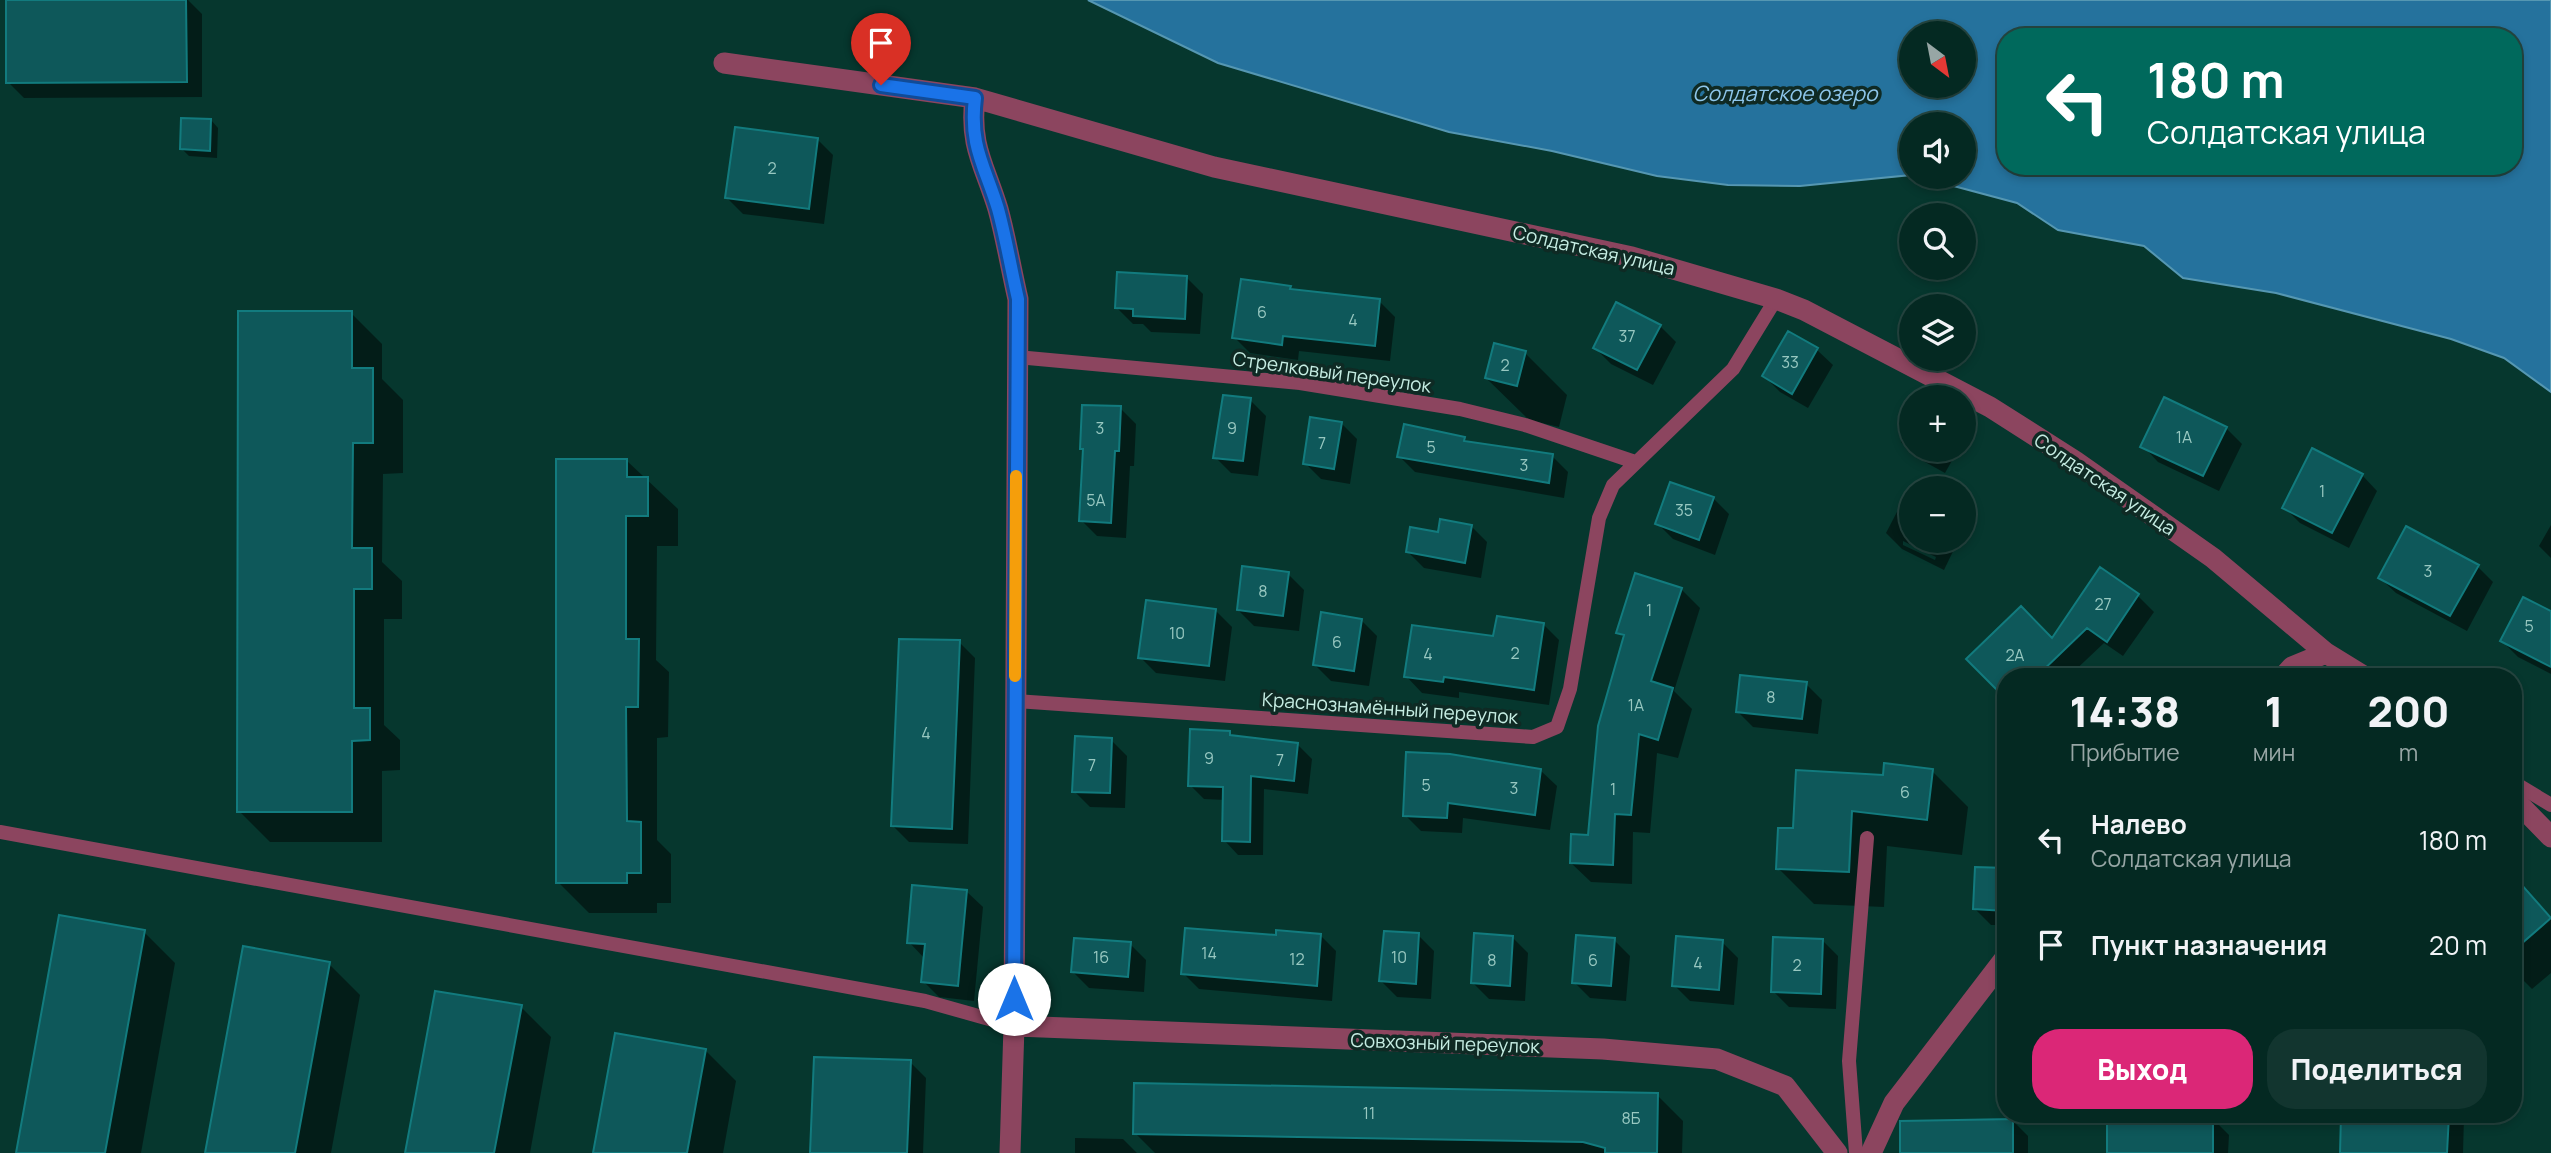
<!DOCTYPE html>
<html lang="ru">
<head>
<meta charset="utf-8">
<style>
  :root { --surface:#042922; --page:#12352f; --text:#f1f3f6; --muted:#97a6a5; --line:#254540; --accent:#db2777 }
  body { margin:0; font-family:Manrope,sans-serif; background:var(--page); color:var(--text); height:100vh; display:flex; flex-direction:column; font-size:26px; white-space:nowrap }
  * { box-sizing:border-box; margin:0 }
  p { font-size:23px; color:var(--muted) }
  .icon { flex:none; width:38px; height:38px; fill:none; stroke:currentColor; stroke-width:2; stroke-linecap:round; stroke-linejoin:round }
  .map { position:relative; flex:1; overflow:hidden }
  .side { position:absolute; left:1997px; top:668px; width:525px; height:455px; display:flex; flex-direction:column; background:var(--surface); border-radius:28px; box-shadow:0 4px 10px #0003,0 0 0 2px var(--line) }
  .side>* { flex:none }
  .top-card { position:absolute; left:1997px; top:28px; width:525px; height:147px; border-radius:28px; box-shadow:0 4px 10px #0003,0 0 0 2px var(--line); background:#00695c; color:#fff; overflow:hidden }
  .needle { width:46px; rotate:148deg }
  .buttons { position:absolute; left:1899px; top:21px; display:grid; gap:14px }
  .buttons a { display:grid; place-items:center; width:77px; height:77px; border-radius:50%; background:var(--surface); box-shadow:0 4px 10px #0003,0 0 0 2px var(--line); font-size:35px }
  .pin { position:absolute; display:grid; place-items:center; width:60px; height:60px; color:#fff; margin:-72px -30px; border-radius:50% 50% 50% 0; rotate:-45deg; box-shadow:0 0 7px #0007 }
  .pin .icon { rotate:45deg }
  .me { position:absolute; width:77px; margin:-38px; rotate:0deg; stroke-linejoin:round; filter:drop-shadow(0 0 5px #0008) }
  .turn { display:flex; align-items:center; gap:24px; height:147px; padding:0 35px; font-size:32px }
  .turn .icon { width:91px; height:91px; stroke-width:2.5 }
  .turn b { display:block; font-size:49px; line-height:60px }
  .eta { display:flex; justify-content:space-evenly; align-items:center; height:119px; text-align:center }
  .eta b { font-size:42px; font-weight:800; line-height:49px }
  .button { display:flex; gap:14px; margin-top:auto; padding:14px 35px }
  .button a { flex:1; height:80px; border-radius:28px; background:var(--accent); color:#fff; font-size:28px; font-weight:800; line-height:80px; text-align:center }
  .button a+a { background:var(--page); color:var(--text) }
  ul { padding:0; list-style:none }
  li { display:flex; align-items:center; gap:21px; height:105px; padding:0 35px }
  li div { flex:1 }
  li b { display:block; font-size:26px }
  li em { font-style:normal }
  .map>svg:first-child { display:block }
  .water { fill:#25729d; stroke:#5597b2; stroke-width:2; fill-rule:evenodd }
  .shadow { fill:#0007; fill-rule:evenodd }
  .building { fill:#0e585a; stroke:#127b7e; stroke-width:2 }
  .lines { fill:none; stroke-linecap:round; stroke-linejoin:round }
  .lane { stroke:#8c455f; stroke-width:14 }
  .street { stroke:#8c455f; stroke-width:21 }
  .route-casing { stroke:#114b97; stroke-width:18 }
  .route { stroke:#1a73e8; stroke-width:12 }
  .slow { stroke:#f59e0b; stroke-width:12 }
  .labels { text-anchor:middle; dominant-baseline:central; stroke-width:7; stroke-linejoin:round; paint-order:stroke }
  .number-label { font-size:16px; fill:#98c8c1 }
  .street-label { font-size:19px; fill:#c6ede3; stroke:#0f2a24 }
  .water-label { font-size:21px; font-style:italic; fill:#8ec6eb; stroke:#0f2a24 }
</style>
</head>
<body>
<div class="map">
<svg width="2551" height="1153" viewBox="0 0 2551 1153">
  <rect width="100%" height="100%" fill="#06372e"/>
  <path class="water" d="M1088,0h1463v392l-47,-34 -53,-19 -175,-46 -93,-15 -39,-32 -86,-16 -41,-27 -97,-26h44v-53h-53v51l-111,11 -72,-1 -71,-9 -105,-25 -103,-19 -231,-69zM1911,33h53v53h-53zM2006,37h507v129h-507z"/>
  <path class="shadow" d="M8,0h180l14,14v83l-178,1 -16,-16z
    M211,120l7,8 -1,30 -28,-2 -7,-7z
    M817,139l16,16 -9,69 -81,-10 -16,-16z
    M1187,278l16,16 -3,40 -49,-2 -8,-8h-10l-16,-16z
    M1290,287l4,4 85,10 16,16 -5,44 -91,-10 -1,9 -48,-7 -16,-16z
    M351,313l31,31v35l21,21v73l-20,1 -1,88 20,19v38h-18v106l16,15v30l-18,1v71h-112l-31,-31z
    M1660,326l16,16 -23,43 -42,-21 -16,-16z
    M1789,333l28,17 16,15 -25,43 -28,-16 -16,-16z
    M1525,353l42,42 -8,32 -30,-7 -43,-42z
    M1250,400l16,16 -8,60 -27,-3 -16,-16z
    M1120,408l16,16 -2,42h-4l-4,72 -29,-2 -16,-16 4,-69 -3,-3z
    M1911,422v28h47l-13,23 -29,-16 -15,-15z
    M1341,423l16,16 -7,45 -29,-5 -16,-16z
    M2226,428l16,16 -23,47 -61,-29 -15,-16z
    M1464,438l5,5 83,13 16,16 -4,26 -149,-26 -16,-16z
    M626,460l52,49v37h-21l-1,114 13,12 -1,65 -11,1v102l14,14v49h-14v10h-68l-31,-31z
    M2362,475l15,16 -28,57 -49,-25 -16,-16z
    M1911,485l6,3h-6v53h47l-14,29 -42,-21 -16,-16zM1903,541l33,16 -1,3 -32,-15z
    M1713,498l16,16 -14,41 -42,-16 -16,-16z
    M1964,517l4,5 -4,9z
    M2551,525v33l-12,-12z
    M1471,526l16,16 -6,36 -57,-10 -16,-16 31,-18z
    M2477,566l16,16 -26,49 -71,-38 -16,-15z
    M1288,574l16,16 -5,41 -45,-5 -16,-16z
    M1681,589l19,19 -26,83 18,18 -14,49 -21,-5 -7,80 -17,-1 -1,52 -41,-2 -20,-19 19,-27 35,-197 -7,-7z
    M2138,596l16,16 -31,44 -19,-13 -36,34h-62l-37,-18 83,-19z
    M1216,611l16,16 -7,54 -69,-8 -16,-16z
    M2551,613v61l-33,-17 -16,-16z
    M1361,620l16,16 -8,50 -38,-5 -16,-16z
    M1543,624l16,16 -10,65 -90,-13v6l-37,-5 -16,-17 89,-38z
    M959,642l16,16 -7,186 -59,-2 -16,-16z
    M1806,684l16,16 -4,34 -65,-7 -16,-16z
    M1229,732l5,6 63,6 15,15 -4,35 -44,-5 -1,66h-25l-14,-15 1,-40 -21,-1 -14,-14z
    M1111,740l16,16 -2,52 -35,-1 -16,-16z
    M1540,770l17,16 -7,44 -87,-12 -1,15 -41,-2 -16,-16z
    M1932,771l36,36 -6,48 -75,-9 -3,61 -70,-3 -36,-36 17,-38 89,-53z
    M2006,870v55h-15l-16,-16z
    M2513,873l38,44v56l-19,16 -19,-19z
    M966,891l17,16 -9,94 -35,-4 -16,-16 2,-22 -16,-17z
    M144,932l31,31 -34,190h-123z
    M1320,935l16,16 -4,50 -133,-12 -16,-16 95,-36z
    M1418,935l16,16 -3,48 -34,-2 -16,-16z
    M1512,937l16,16 -3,48 -36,-2 -16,-16z
    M1614,940l16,16 -4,45 -36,-3 -16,-16z
    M1822,940l16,16 -2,53 -47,-2 -16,-16z
    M1722,942l16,16 -4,47 -44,-4 -16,-16z
    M1130,944l16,16 -2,32 -55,-4 -16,-16z
    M329,964l31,31 -29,158h-124z
    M521,1007l30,30 -21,116h-124z
    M705,1050l31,31 -13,72h-128z
    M910,1062l16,16 -3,75h-111z
    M1657,1095l26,26 -1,32h-527l-20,-20z
    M2343,1115h119l2,2 -1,36h-121z
    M2213,1119l16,16 -1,18h-120z
    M2012,1120l16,16v17h-126z
    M1075,1138l48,1 14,14h-62z"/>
  <path class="building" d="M6,0h180l1,82 -181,1z
    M181,118l30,1 -1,32 -30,-2z
    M735,127l83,11 -9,71 -84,-11z
    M1117,272l70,4 -2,43 -52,-3v-7l-18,-1z
    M1241,279l50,7 -1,3 90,10 -5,47 -92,-10 -1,9 -50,-7z
    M1616,302l45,23 -24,45 -44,-22z
    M238,311h114v57h21v75h-20l-1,105h20v41h-18v119h16v32l-18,1v71h-115z
    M1788,331l30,17 -26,46 -30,-18z
    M1494,343l32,8 -9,35 -32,-8z
    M1223,395l28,3 -8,63 -30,-3z
    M2164,397l63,30 -24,49 -63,-29z
    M1082,405l39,1 -2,45h-4l-4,72 -32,-2 4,-72h-3z
    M1310,417l32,5 -8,47 -31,-5z
    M1404,424l61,13 -1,4 89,13 -4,29 -152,-26z
    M2312,448l51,26 -31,59 -50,-25z
    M556,459h71v18h21v39h-22v123h13l-1,68h-12l1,114 14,1v51h-14v10h-71z
    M1670,482l44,15 -15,43 -44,-16z
    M1440,519l32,6 -7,38 -59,-11 4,-25 28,5z
    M2406,526l73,39 -29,51 -72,-38z
    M1242,566l47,6 -6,44 -46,-6z
    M2100,567l39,27 -32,48 -20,-14 -51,49h-30v22l-40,-40 55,-53 31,32z
    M1635,573l47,15 -31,93 22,7 -15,52 -19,-6 -8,81 -16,-1 -2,51 -43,-2 1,-29 17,1 10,-109 26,-91 -8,-2z
    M2523,597l28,14v56l-51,-26z
    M1146,600l70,9 -7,57 -71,-8z
    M1321,612l41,7 -8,52 -41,-6z
    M1497,616l47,7 -10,67 -90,-13 -1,5 -39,-5 8,-52 81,11z
    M899,639l61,1 -8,189 -61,-3z
    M1740,675l67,7 -5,37 -66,-7z
    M1190,729l40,2v4l68,8 -4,38 -43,-5 -1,66 -28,-1 1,-54 -35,-1z
    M1075,736l37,2 -2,55 -38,-1z
    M1406,752l44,2 91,15 -6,46 -87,-12 -1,15 -44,-2z
    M1884,763l49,6 -6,51 -75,-9 -3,61 -73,-3 2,-41h15l3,-58 87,5z
    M1975,867l31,1v43l-33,-2z
    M2513,875l38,43 -38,33z
    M912,885l55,5 -9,96 -37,-4 4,-38 -18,-1z
    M59,915l86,15 -40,223h-89z
    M1185,928l91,7v-5l45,4 -4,52 -136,-12z
    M1384,931l35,2 -3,51 -37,-3z
    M1474,933l39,3 -3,50 -39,-3z
    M1576,935l39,3 -4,48 -39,-3z
    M1676,936l47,4 -4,50 -47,-4z
    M1773,937l50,2 -2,55 -50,-2z
    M1074,938l57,4 -3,35 -57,-5z
    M243,946l87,16 -35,191h-90z
    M435,991l87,14 -28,148h-89z
    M615,1033l91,16 -19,104h-94z
    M814,1057l97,3 -4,93h-97z
    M1134,1083l524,10 -1,60h-52v-5l-22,-6 -450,-8z
    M2341,1115h108l-2,38h-107z
    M2107,1117l106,1v35h-106z
    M2013,1119v34h-113v-32z"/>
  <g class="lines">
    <path class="lane" d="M1017,357l283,26 160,26 65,16 110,37
      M1015,701l518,36 24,-10 13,-38 29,-171 14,-33 120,-116 43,-70
      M2513,782l38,23
      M0,832l925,169 89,25
      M1856,1153l-7,-92 18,-223"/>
    <path class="street" d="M724,63l251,35 239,69 418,90 144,42 28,11 186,97 85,54 138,97 113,95 39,24
      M975,98c-6,48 10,68 23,111 8,29 13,60 20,90l-4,727 -4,127
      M2283,677l9,-10 34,-14
      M2513,798l38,39
      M1014,1026l589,23 114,10 68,27 52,67
      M1871,1153l23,-50 112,-146"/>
  </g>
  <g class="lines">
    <g class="route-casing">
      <path id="route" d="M881,85l94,13c-6,48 10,68 23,111 8,29 13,60 20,90l-4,700"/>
    </g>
    <use href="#route" class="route"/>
    <path class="slow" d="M1015,676l1,-200"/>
  </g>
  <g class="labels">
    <g class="number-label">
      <text x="772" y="168">2</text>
      <text x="1262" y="312">6</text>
      <text x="1353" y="320">4</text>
      <text x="1627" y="336">37</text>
      <text x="1790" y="362">33</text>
      <text x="1505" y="365">2</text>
      <text x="1100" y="428">3</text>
      <text x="1232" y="428">9</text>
      <text x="2184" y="437">1А</text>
      <text x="1322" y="443">7</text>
      <text x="1431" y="447">5</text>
      <text x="1524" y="465">3</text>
      <text x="2322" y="491">1</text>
      <text x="1096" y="500">5А</text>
      <text x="1684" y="510">35</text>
      <text x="2428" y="571">3</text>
      <text x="1263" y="591">8</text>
      <text x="2103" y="604">27</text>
      <text x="1649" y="610">1</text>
      <text x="2529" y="626">5</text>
      <text x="1177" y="633">10</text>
      <text x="1337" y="642">6</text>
      <text x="1515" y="653">2</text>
      <text x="1428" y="654">4</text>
      <text x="2015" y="655">2А</text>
      <text x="1771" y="697">8</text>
      <text x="1636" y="705">1А</text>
      <text x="926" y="733">4</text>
      <text x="1209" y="758">9</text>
      <text x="1280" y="760">7</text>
      <text x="1092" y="765">7</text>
      <text x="1426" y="785">5</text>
      <text x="1514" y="788">3</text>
      <text x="1613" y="789">1</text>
      <text x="1905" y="792">6</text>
      <text x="1209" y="953">14</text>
      <text x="1101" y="957">16</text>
      <text x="1399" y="957">10</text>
      <text x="1297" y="959">12</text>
      <text x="1492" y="960">8</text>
      <text x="1593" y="960">6</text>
      <text x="1698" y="963">4</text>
      <text x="1797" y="965">2</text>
      <text x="1369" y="1113">11</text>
      <text x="1631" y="1118">8Б</text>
    </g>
    <g class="street-label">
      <text transform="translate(1594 250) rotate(13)">Солдатская улица</text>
      <text transform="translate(1332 372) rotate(8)">Стрелковый переулок</text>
      <text transform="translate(2105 484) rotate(34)">Солдатская улица</text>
      <text transform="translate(1390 708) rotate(4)">Краснознамённый переулок</text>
      <text transform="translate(1445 1043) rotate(2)">Совхозный переулок</text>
    </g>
    <g class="water-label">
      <text x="1785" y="93">Солдатское озеро</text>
    </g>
  </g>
</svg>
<div class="buttons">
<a><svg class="needle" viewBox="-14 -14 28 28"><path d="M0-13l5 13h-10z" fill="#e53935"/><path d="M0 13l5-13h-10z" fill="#97a6a5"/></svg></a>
<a><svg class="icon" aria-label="sound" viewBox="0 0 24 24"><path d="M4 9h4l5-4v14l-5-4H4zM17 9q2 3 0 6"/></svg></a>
<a><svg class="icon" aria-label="search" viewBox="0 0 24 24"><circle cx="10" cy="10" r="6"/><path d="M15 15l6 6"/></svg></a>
<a><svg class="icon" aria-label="layers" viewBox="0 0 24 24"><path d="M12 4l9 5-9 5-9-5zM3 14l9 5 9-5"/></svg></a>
<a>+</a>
<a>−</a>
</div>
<div class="pin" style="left:881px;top:85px;background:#d93025"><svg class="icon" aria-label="arrive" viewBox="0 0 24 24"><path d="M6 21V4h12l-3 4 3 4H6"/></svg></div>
<svg class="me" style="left:1014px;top:999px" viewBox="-20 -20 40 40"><circle r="19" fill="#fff"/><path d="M0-13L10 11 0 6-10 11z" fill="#1a73e8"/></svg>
<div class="top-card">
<div class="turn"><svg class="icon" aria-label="left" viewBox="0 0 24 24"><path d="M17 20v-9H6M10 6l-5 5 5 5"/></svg><div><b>180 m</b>Солдатская улица</div></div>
</div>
<section class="side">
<div class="eta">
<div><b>14:38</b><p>Прибытие</p></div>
<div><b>1</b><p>мин</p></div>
<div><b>200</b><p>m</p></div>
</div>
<ul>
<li><svg class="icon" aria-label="left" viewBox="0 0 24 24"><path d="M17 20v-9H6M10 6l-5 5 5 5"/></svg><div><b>Налево</b><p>Солдатская улица</p></div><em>180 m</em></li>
<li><svg class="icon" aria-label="arrive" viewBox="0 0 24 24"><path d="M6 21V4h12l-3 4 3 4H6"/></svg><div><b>Пункт назначения</b></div><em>20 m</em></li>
</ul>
<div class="button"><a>Выход</a><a>Поделиться</a></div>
</section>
</div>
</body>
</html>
